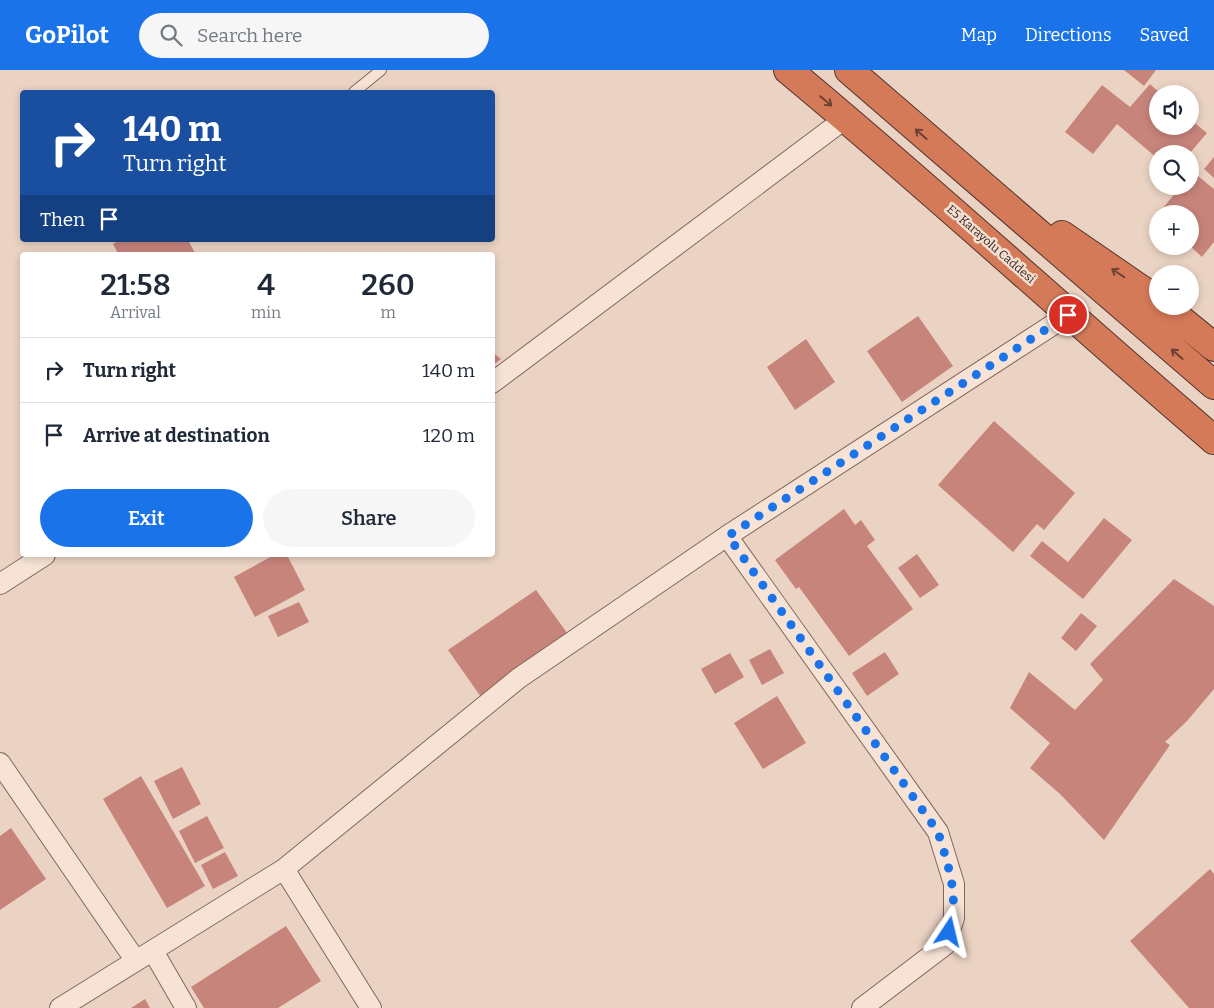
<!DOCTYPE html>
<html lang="en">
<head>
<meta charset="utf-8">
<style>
  :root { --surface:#fff; --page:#f6f6f7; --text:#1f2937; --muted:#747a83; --line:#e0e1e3; --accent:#1a73e8 }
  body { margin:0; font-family:Bitter,serif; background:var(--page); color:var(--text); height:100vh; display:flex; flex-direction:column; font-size:19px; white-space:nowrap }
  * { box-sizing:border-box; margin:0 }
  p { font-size:16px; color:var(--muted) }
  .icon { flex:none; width:28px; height:28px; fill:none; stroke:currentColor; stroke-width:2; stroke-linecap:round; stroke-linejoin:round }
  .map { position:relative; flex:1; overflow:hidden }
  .side { position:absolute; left:20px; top:182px; width:475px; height:305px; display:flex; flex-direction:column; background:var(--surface); border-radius:5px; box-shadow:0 2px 8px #0003 }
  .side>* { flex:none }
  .hud { position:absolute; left:20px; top:20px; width:475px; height:152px; border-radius:5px; box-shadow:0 2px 8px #0003; background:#1a4fa0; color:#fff; overflow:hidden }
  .tools { position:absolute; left:1149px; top:15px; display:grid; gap:10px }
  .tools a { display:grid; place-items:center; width:50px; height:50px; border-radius:50%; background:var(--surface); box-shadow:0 2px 8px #0003; font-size:25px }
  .pin { position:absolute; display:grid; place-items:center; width:42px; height:42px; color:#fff; margin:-21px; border:2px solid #fff; border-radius:50%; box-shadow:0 1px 5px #0007 }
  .me { position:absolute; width:55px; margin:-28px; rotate:10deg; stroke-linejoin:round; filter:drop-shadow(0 0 4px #0008) }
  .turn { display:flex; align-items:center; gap:18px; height:105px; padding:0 20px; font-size:22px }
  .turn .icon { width:65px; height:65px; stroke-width:2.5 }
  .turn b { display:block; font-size:35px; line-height:42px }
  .then { display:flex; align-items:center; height:48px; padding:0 20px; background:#0003; gap:10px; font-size:19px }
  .eta { display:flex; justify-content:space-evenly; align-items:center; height:85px; text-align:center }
  .eta b { font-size:30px; font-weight:600; line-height:35px }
  .primary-button { display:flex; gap:10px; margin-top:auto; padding:10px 20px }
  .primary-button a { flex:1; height:58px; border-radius:30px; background:var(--accent); color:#fff; font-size:20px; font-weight:600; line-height:58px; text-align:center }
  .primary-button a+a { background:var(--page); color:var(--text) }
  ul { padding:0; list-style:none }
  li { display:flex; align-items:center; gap:15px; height:65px; padding:0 20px; border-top:1px solid var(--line) }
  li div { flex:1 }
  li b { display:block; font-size:19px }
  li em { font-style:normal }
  header { display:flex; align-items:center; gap:30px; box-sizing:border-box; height:70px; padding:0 25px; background:var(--accent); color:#fff }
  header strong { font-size:24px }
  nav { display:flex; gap:28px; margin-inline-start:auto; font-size:18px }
  .search { width:350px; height:45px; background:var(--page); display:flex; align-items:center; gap:12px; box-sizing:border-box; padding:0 18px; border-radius:28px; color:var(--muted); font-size:19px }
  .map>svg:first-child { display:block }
  .building { fill:#c7847b }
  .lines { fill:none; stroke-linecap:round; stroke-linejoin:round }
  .lane-casing { stroke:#84655b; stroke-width:12 }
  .street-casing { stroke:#84655b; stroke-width:22 }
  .highway-casing { stroke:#52352f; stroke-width:30 }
  .lane { stroke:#f6e3d6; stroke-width:10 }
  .street { stroke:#f6e3d6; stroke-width:20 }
  .highway { stroke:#d57a59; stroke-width:28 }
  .oneway { stroke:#6d4133 }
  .route { stroke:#1a73e8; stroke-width:9; stroke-dasharray:0 16.2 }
  .labels { text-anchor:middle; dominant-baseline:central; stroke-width:5; stroke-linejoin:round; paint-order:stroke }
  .street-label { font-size:12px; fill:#35221e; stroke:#f3e0d2 }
</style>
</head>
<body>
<header>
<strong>GoPilot</strong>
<div class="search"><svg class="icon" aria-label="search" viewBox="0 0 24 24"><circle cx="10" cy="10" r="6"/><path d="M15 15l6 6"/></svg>Search here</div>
<nav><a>Map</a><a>Directions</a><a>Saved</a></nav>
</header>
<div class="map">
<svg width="1214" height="938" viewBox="0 0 1214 938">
  <rect width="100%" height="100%" fill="#ebd3c3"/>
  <path class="building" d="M1124,0h32l-12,16z
    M1150,14l11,10h-3v32h32v-7l17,14 -18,21h-31v5l-41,-35 -24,30 -28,-22 37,-47 28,22z
    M1214,87v21l-10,-9z
    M1193,102l21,17v53l-12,15 -12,-11v-32h-32l23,-28h9v-10z
    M120,170h68l8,15h-77l-6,-11z
    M918,246l35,50 -51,36 -35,-51z
    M806,269l29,43 -40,28 -28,-43z
    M492,282l9,7 -9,7z
    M994,351l81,72 -31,37 -7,-6 -24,28 -75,-67z
    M844,439l11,16 6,-5 14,20 -8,6 46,63 -64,47 -50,-69 -3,2 -21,-29z
    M1104,448l28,22 -49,59 -53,-43 12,-15 26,21z
    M917,484l22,31 -19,13 -22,-30z
    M274,485h13l18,35 -50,27 -21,-40z
    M1174,509l40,27v83l-27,32 -22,21 5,3 -66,95 -44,-46 -30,-26 20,-25 -40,-35 19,-36 46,38 28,-30 -13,-16z
    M536,520l34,47 -89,60 -33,-47z
    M299,532l10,20 -31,15 -10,-21z
    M1081,543l16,13 -21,25 -15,-13z
    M770,579l14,24 -22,12 -13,-25z
    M885,582l14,22 -32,22 -15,-23z
    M730,583l14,24 -29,17 -14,-25z
    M777,626l29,47 -43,26 -29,-46z
    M182,697l19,37 -28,15 -19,-38z
    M141,706l64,110 -38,22 -64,-109z
    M207,746l17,32 -29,15 -16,-32z
    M11,758l35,51 -46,31v-74z
    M225,782l13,24 -25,13 -12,-24z
    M1210,799l4,5v134h-25l-59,-67z
    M286,856l35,55 -43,27h-74l-13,-21z
    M145,929l5,9h-19z"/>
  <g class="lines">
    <g class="lane-casing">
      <path id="lane" d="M354,22l27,-22"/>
    </g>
    <g class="street-casing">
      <path id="street" d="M492,313l354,-265
        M727,466l211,296 16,52v34l-9,27 -83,63
        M0,514l45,-29
        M0,693l136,198
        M284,799l87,139
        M153,881l33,57
        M60,938l224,-139 235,-191 208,-142 341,-221"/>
    </g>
    <g class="highway-casing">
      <path id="highway" d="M788,0c145,120 283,248 426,370
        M849,0l365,315
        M1062,165l96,66
        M1164,236l50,41"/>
    </g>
    <use href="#lane" class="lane"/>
    <use href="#street" class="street"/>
    <use href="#highway" class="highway"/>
  </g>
  <defs><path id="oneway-shaft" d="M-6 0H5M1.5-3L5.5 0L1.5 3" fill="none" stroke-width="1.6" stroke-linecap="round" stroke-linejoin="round" transform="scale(1.25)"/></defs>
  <g class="oneway">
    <use href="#oneway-shaft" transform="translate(826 31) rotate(40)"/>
    <use href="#oneway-shaft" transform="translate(921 64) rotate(-139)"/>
    <use href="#oneway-shaft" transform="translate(1118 203) rotate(-146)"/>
    <use href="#oneway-shaft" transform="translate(1177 284) rotate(-139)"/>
  </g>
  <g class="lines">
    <path class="route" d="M949,862c11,-35 -1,-67 -11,-100l-210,-296 340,-221"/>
  </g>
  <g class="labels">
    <g class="street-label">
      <text transform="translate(991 174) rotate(41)">E5 Karayolu Caddesi</text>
    </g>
  </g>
</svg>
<div class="tools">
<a><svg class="icon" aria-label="sound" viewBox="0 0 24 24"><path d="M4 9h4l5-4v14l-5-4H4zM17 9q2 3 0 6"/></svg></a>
<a><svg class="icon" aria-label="search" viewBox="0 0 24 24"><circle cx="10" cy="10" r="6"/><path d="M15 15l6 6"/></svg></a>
<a>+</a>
<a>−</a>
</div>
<div class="pin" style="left:1068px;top:245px;background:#d93025"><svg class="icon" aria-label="arrive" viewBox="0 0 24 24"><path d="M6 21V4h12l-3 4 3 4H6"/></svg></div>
<svg class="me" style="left:949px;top:862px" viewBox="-20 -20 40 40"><path d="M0-17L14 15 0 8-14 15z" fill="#1a73e8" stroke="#fff" stroke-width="4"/></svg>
<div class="hud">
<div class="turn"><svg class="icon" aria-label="right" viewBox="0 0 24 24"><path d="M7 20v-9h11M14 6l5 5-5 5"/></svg><div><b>140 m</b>Turn right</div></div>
<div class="then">Then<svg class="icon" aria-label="arrive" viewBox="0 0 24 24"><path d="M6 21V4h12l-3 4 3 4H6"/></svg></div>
</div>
<section class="side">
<div class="eta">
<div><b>21:58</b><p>Arrival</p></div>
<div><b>4</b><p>min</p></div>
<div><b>260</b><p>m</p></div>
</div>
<ul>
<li><svg class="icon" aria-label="right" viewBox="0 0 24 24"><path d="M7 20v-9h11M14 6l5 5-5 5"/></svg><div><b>Turn right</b></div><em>140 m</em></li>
<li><svg class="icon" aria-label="arrive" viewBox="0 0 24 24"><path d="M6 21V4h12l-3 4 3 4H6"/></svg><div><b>Arrive at destination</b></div><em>120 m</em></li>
</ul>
<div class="primary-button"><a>Exit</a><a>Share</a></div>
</section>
</div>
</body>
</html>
